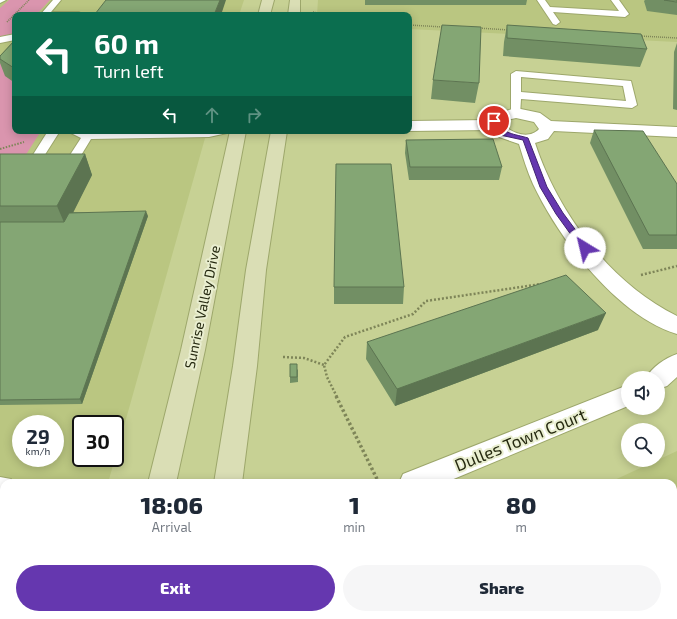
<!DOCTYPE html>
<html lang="en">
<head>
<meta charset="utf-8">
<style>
  :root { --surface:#fff; --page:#f6f6f7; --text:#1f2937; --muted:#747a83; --accent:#6537af }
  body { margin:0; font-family:"Exo 2",sans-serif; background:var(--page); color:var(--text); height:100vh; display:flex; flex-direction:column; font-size:15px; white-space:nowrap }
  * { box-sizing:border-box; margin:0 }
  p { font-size:13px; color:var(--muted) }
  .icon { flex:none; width:22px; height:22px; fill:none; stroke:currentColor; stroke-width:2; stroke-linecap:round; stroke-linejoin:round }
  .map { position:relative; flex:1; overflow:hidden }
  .drawer { position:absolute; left:0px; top:479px; width:677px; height:140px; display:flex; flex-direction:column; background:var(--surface); border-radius:12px 12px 0 0; box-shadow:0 2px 10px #0003 }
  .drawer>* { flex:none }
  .hud { position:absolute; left:12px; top:12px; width:400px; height:122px; border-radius:8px; box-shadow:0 2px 10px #0003; background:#0b6e4f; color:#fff; overflow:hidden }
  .fabs { position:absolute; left:621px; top:371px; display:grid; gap:8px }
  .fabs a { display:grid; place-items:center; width:44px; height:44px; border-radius:50%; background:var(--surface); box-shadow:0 2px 10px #0003; font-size:20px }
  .speed { position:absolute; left:12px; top:415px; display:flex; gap:8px; font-size:20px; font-weight:700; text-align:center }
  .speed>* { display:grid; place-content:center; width:52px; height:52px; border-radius:50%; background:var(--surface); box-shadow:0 2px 10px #0003; line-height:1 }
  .speed small { font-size:10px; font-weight:400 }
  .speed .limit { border:2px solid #111; border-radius:6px; background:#fff; color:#111 }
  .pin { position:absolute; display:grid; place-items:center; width:34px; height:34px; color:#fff; margin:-17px; border:2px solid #fff; border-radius:50%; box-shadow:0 1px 4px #0007 }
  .me { position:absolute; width:44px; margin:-22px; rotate:324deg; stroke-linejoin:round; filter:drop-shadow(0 0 3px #0008) }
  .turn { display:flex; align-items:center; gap:14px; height:84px; padding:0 16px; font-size:18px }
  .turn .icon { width:52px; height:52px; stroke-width:2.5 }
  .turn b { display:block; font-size:28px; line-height:34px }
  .lanes { display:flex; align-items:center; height:38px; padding:0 16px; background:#0003; justify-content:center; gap:20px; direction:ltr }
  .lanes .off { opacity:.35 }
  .eta { display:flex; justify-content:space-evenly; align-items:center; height:68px; text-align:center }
  .eta b { font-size:24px; font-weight:800; line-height:28px }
  .action { display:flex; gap:8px; margin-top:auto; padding:8px 16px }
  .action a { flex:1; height:46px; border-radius:24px; background:var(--accent); color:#fff; font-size:16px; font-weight:800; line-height:46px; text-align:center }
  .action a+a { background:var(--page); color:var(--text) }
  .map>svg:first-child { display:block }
  .built { fill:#bac681; fill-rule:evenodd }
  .green { fill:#da95ae }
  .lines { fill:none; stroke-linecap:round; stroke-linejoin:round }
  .lane-casing { stroke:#9da76b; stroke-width:2 }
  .street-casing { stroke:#9da76b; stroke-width:2 }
  .secondary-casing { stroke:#9da76b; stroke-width:2 }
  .path-far3 { stroke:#7e8558; stroke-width:1.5; stroke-dasharray:1 1; stroke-linecap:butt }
  .path-far2 { stroke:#7e8558; stroke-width:2; stroke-dasharray:1.5 1.5; stroke-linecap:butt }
  .path-far1 { stroke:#7e8558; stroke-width:2.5; stroke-dasharray:2 2; stroke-linecap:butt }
  .path { stroke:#7e8558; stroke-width:3.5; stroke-dasharray:2.5 2.5; stroke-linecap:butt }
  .lane { fill:#fff; fill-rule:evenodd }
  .street { fill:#fff; fill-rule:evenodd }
  .secondary { fill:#dadeb5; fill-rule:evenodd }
  .wall { fill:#728f64 }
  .shaded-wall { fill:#5c7451 }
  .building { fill:#84a674; stroke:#5c7451 }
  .route { fill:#6537af; stroke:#422472 }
  .labels { text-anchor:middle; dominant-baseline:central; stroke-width:4; stroke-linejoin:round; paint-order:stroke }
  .street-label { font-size:14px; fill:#262a11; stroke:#e9eed0 }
  .near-street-label { font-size:17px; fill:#262a11; stroke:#e9eed0 }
</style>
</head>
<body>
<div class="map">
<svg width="677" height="619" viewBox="0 0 677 619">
  <rect width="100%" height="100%" fill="#c7d194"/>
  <path class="built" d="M0,0h244l-5,15h-224v116h192l-99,352h-104v132h67l-1,4h-70zM21,424h34v34h-34zM81,424h34v34h-34z
    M318,0h359v42l-268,-13v-14h-92z
    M677,451v168h-363l9,-4h350v-132h-65z"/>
  <path class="green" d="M9,0h41l-14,15h-21v19l-15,3v-29z
    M0,60l15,23v48h26l-28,44h-13z"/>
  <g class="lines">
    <g class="lane-casing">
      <path id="lane" d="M0,0h6l-6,3z
        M53,0h8l-10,12h28l4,3h-43z
        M537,0h8l5,7 69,4 -8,-11h8l10,14 -4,3 -72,-5 7,10 -4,3 -3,-1z
        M15,34v6l-15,3v-6z
        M516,71l115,10 6,24 -5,3 -111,-9 -1,16h-8l-1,-2v-39zM521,77l102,9 3,15 -105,-9z
        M48,131h12l-28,44h-8l-2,-3z
        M67,131h30l-1,1 133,-1 -2,2 -18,4 -118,2 -22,36 -4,1 -6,-4 22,-34z
        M0,477l11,2 2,4h-9v12h-4z
        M0,560h4v22h-4z"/>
    </g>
    <g class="street-casing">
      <path id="street" d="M516,108l24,5 11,8 126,6v10l-123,-6 -6,8 -13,4c23,70 75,140 142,173v18c-60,-18 -118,-95 -144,-150 -6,-13 -10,-27 -14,-40l-20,-7 -9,-7 -81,1v-10l79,-1 4,-5zM516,118l18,4 5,7c-10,11 -28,4 -37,-5l1,-3z
        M677,354v23l-10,9 -9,3v-11h-12c6,-11 19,-20 31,-24z
        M628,385v21l-184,77h-45l4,-9z"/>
    </g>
    <g class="secondary-casing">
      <path id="secondary" d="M262,0h12l-4,15h-12z
        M290,0h10v15h-12z
        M230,131h16l-41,219 -29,133h-28l33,-133z
        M271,131h16l-21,139 -9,96 -15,117h-28l19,-117 13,-96z
        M114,615h32v4h-34z
        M192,615h32v4h-34z"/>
    </g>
    <path class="path-far3" d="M313,12l11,3
      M7,22l22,-22
      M409,25l34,2
      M478,28l31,2
      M640,36l37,2"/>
    <path class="path-far2" d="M13,108h2
      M0,149l24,-7"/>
    <path class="path-far1" d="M641,275l36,-9
      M283,357l21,1 20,7
      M337,397l-10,-20 -3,-12 21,-28 68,-23 13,-13 115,-17"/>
    <path class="path" d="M336,396l43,87"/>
    <use href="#lane" class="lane"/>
    <use href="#street" class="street"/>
    <use href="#secondary" class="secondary"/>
  </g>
  <path class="wall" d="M365,0h162l-1,5h-161z
    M645,0h32v15l-30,-4 -3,-10z
    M507,25l140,24 -7,18 -137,-11 1,-14z
    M15,40v43l-10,-7 -5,-13v-7z
    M677,43v67l-4,-1 1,-57z
    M433,80l46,3 -4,20 -44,-4z
    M594,130l83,54v65h-34l-53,-106z
    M406,140l96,27 -3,13h-90l-4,-27z
    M0,154h85l7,21 -19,37 75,4 -66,188 -82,1z
    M334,287h70l-1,17h-69z
    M598,330l-203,76 -29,-47 1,-17z
    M298,369v13l-8,1v-6z"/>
  <path class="shaded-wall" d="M220,0h6l-5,15h-7z
    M85,154l7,21 -26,52 -9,-21z
    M146,211l2,5 -66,188 -2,-5z
    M606,313l-8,17 -203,76 2,-17z"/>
  <path class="building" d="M106,0h114l-6,15h-116v-1h-3z
    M664,0h13v2h-1z
    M98,14v1h-59z
    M442,25l39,2 -2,56 -46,-3z
    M507,25l134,9 6,15 -140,-11z
    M15,40v28h-1l-14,-9v-3z
    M594,130l49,1 34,53v51h-28z
    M493,139l9,28h-92l-4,-27z
    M0,154h85l-28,52h-57z
    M336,164h55l13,123h-70z
    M146,211l-66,188 -80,1v-178h64l5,-9z
    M566,275l40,38 -209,76 -30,-47z
    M290,364h7v13h-7z"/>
  <path class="route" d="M492,120h5c4,14 18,14 31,18l19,49 16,26 26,35 -2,2h-5l-26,-36 -16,-27 -17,-47 -23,-5 -9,-10z"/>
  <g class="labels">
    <g class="street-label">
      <text transform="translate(202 307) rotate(-78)">Sunrise Valley Drive</text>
    </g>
    <g class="near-street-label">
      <text transform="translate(520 439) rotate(-22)">Dulles Town Court</text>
    </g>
  </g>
</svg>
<div class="fabs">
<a><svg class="icon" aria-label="sound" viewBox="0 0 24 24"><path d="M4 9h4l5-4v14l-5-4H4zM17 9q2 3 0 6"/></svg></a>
<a><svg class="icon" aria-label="search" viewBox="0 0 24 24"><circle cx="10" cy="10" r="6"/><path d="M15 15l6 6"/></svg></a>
</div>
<div class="speed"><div>29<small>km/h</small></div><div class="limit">30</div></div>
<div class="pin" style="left:494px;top:121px;background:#d93025"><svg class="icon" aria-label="arrive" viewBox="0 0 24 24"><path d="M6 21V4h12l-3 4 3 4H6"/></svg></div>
<svg class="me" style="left:585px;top:248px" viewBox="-20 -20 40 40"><circle r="19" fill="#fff"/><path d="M0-13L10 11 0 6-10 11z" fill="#6537af"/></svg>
<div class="hud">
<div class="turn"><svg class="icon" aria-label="left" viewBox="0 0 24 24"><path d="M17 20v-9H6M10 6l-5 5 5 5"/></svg><div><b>60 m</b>Turn left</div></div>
<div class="lanes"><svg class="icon" aria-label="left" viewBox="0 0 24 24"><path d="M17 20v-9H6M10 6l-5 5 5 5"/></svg><svg class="icon off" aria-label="ahead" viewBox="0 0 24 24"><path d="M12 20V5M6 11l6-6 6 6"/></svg><svg class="icon off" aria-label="right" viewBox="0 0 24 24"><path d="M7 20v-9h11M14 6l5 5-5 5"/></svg></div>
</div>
<section class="drawer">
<div class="eta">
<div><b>18:06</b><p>Arrival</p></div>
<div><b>1</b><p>min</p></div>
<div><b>80</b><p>m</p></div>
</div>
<div class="action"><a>Exit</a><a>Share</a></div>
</section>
</div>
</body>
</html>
